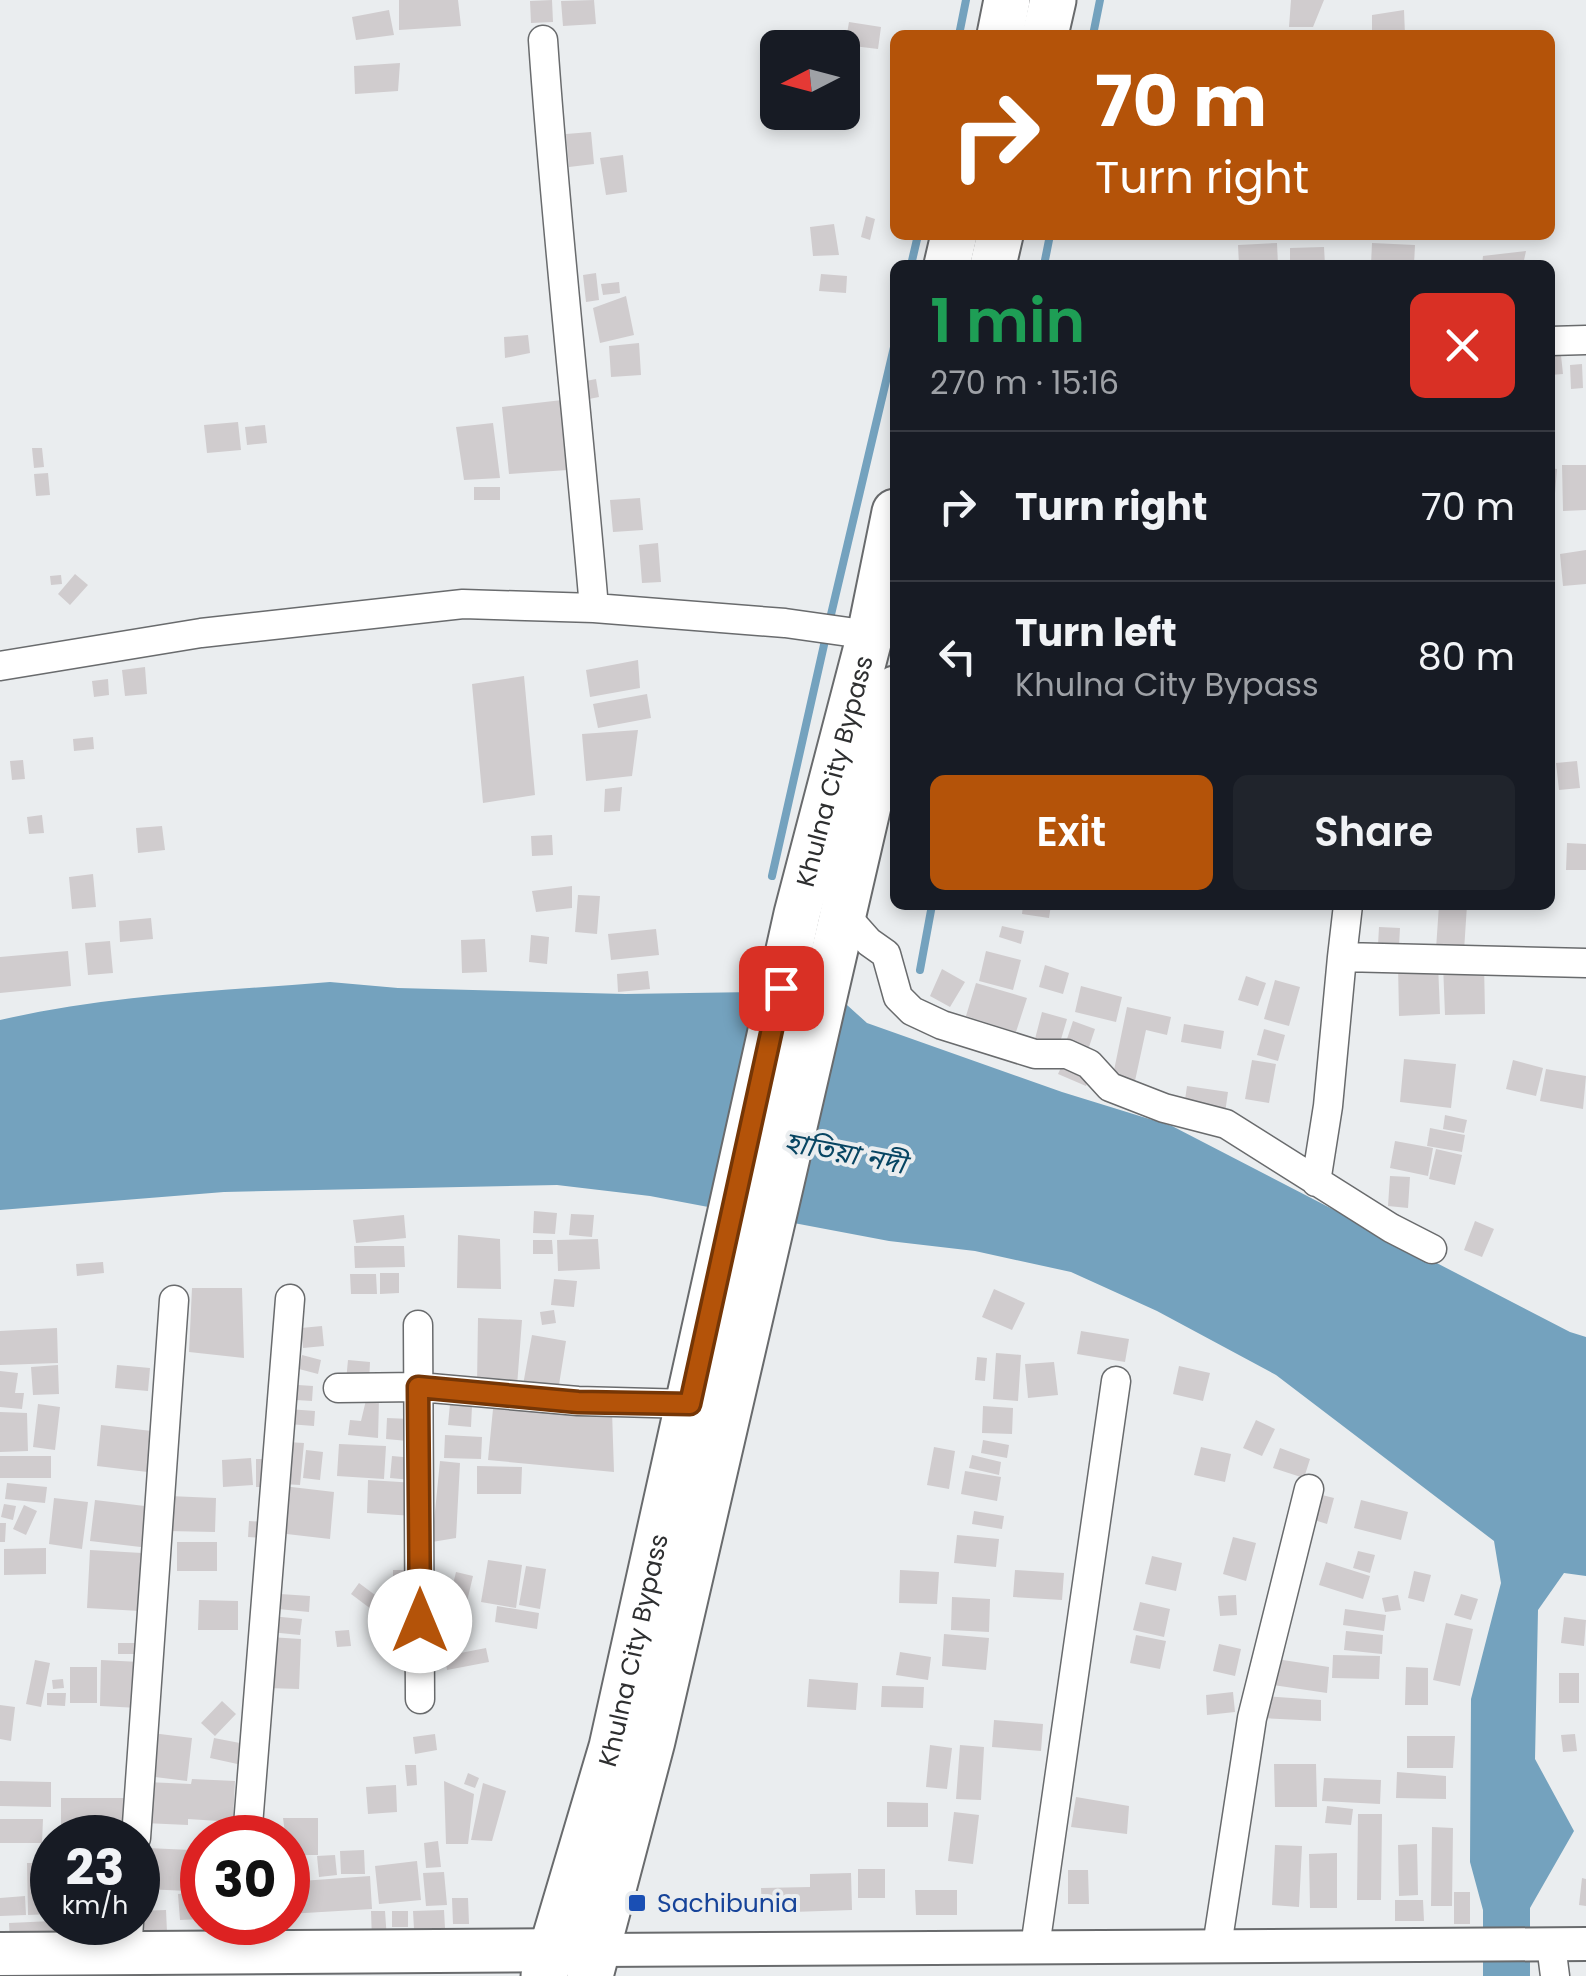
<!DOCTYPE html>
<html lang="en">
<head>
<meta charset="utf-8">
<style>
  :root { --surface:#171b24; --page:#20242c; --text:#f1f3f6; --muted:#9ea1a6; --line:#363941; --accent:#b45309 }
  body { margin:0; font-family:Poppins,"Noto Sans Bengali",sans-serif; background:var(--page); color:var(--text); height:100vh; display:flex; flex-direction:column; font-size:38px; white-space:nowrap }
  * { box-sizing:border-box; margin:0 }
  p { font-size:32px; color:var(--muted) }
  .icon { flex:none; width:55px; height:55px; fill:none; stroke:currentColor; stroke-width:2; stroke-linecap:round; stroke-linejoin:round }
  .map { position:relative; flex:1; overflow:hidden }
  .sheet { position:absolute; left:890px; top:260px; width:665px; height:650px; display:flex; flex-direction:column; background:var(--surface); border-radius:15px; box-shadow:0 5px 15px #0003 }
  .sheet>* { flex:none }
  .hud { position:absolute; left:890px; top:30px; width:665px; height:210px; border-radius:15px; box-shadow:0 5px 15px #0003; background:#b45309; color:#fff; overflow:hidden }
  .needle { width:65px; rotate:264deg }
  .fabs { position:absolute; left:760px; top:30px; display:grid; gap:20px }
  .fabs a { display:grid; place-items:center; width:100px; height:100px; border-radius:15px; background:var(--surface); box-shadow:0 5px 15px #0003; font-size:50px }
  .speed { position:absolute; left:30px; top:1815px; display:flex; gap:20px; font-size:50px; font-weight:700; text-align:center }
  .speed>* { display:grid; place-content:center; width:130px; height:130px; border-radius:50%; background:var(--surface); box-shadow:0 5px 15px #0003; line-height:1 }
  .speed small { font-size:25px; font-weight:400 }
  .speed .limit { border:15px solid #d22; background:#fff; color:#111 }
  .pin { position:absolute; display:grid; place-items:center; width:85px; height:85px; color:#fff; margin:-42px; border-radius:20px; box-shadow:0 5px 15px #0006 }
  .me { position:absolute; width:110px; margin:-55px; rotate:0deg; stroke-linejoin:round; filter:drop-shadow(0 0 8px #0008) }
  .turn { display:flex; align-items:center; gap:35px; height:210px; padding:0 40px; font-size:45px }
  .turn .icon { width:130px; height:130px; stroke-width:2.5 }
  .turn b { display:block; font-size:70px; line-height:85px }
  .round { display:grid; place-items:center; flex:none; width:105px; height:105px; border-radius:15px; background:var(--page) }
  .overview { display:flex; align-items:center; justify-content:space-between; height:170px; padding:0 40px }
  h1 { font-size:60px; font-weight:600; line-height:75px; color:#1e9e55 }
  .button { display:flex; gap:20px; margin-top:auto; padding:20px 40px }
  .button a { flex:1; height:115px; border-radius:15px; background:var(--accent); color:#fff; font-size:40px; font-weight:600; line-height:115px; text-align:center }
  .button a+a { background:var(--page); color:var(--text) }
  ul { padding:0; list-style:none }
  li { display:flex; align-items:center; gap:30px; height:150px; padding:0 40px; border-top:2px solid var(--line) }
  li div { flex:1 }
  li b { display:block; font-size:38px }
  li em { font-style:normal }
  .map>svg:first-child { display:block }
  .water { fill:#74a2be }
  .lines { fill:none; stroke-linecap:round; stroke-linejoin:round }
  .stream { stroke:#74a2be; stroke-width:8 }
  .building { fill:#d0ccce }
  .minor-casing { stroke:#696b6d; stroke-width:31 }
  .tertiary-casing { stroke:#696b6d; stroke-width:36 }
  .primary-casing { stroke:#696b6d; stroke-width:46 }
  .trunk-casing { stroke:#696b6d; stroke-width:49 }
  .minor { stroke:#fff; stroke-width:28 }
  .tertiary { stroke:#fff; stroke-width:32 }
  .primary { stroke:#fff; stroke-width:42 }
  .trunk { stroke:#fff; stroke-width:45 }
  .route-casing { stroke:#753606; stroke-width:25 }
  .route { stroke:#b45309; stroke-width:18 }
  .transit-dot { fill:#1a4fb4; stroke:#eaedef; stroke-width:4 }
  .labels { text-anchor:middle; dominant-baseline:central; stroke-width:8; stroke-linejoin:round; paint-order:stroke }
  .street-label { font-size:25px; fill:#2e2f30; stroke:#eaedef }
  .transit-label { font-size:25px; fill:#164399; stroke:#eaedef; text-anchor:start }
  .water-label { font-size:28px; font-style:italic; fill:#074562; stroke:#eaedef }
</style>
</head>
<body>
<div class="map">
<svg width="1586" height="1976" viewBox="0 0 1586 1976">
  <rect width="100%" height="100%" fill="#eaedef"/>
  <path class="water" d="M330,982l68,6 227,6 130,-2 92,13 20,18 195,69 110,34 398,206 16,5v239l-22,-3 -26,37 -3,149 39,72 -44,77v68h-47v-66l-13,-48 1,-163 30,-116 -7,-42 -218,-166 -119,-64 -86,-39 -96,-21 -86,-10 -239,-45 -93,-11 -333,7 -224,18v-190c108,-25 220,-29 330,-38z"/>
  <g class="lines">
    <path class="stream" d="M959,35l7,-35
      M1093,35l7,-35
      M911,265l7,-30
      M1044,265l6,-30
      M829,623l66,-280
      M772,876l54,-240
      M920,970l12,-65"/>
  </g>
  <path class="building" d="M399,0h59l3,26 -62,4z
    M552,0l1,22 -22,1 -1,-22z
    M594,0l2,24 -33,2 -2,-25z
    M1291,0h33l-11,27h-24z
    M389,10l5,25 -38,5 -4,-23z
    M1404,10l1,25h-33v-20z
    M849,22l32,5 -3,22 -33,-4z
    M400,63l-2,28 -43,3 -1,-28z
    M591,132l3,32 -25,3 -3,-33z
    M623,155l4,37 -21,3 -6,-37z
    M866,216l9,3 -5,21 -9,-3z
    M834,224l5,31 -26,1 -3,-29z
    M1277,243l1,22h-39l-1,-20z
    M1372,243l43,2 -1,20h-43z
    M1324,247l1,18h-35v-17z
    M1526,251l-3,14h-41l1,-9z
    M596,273l3,27 -13,2 -3,-27z
    M821,274l26,2 -1,17 -27,-2z
    M619,282l1,11 -17,2 -2,-11z
    M626,296l8,39 -34,8 -7,-35z
    M528,335l2,18 -25,5 -1,-21z
    M639,343l2,32 -30,2 -2,-31z
    M1560,346l3,28 -13,1v-28z
    M1582,364l1,24 -12,1 -1,-24z
    M596,379l3,18 -10,2 -3,-18z
    M571,399l-3,71 -59,4 -7,-67z
    M238,422l3,28 -34,3 -3,-28z
    M493,423l7,55 -36,2 -8,-53z
    M265,425l2,18 -20,2 -2,-18z
    M32,448h10l2,19 -10,1z
    M1562,465h24v45l-23,1z
    M1550,468l7,1 -3,37h-4z
    M48,473l2,22 -14,1 -2,-22z
    M474,487h26v13h-26z
    M640,498l3,32 -30,2 -3,-32z
    M658,543l3,39 -19,1 -3,-38z
    M1586,550v34l-23,2 -3,-32z
    M75,574l13,11 -18,20 -12,-11z
    M61,575l1,9 -11,1 -1,-9z
    M638,660l2,28 -50,9 -4,-27z
    M145,667l2,27 -22,2 -3,-26z
    M524,676l11,119 -52,8 -11,-119z
    M108,679l1,16 -15,2 -2,-16z
    M647,694l4,24 -53,10 -5,-24z
    M638,730l-6,46 -46,5 -4,-47z
    M93,737l1,12 -20,2 -1,-12z
    M23,760l2,19 -13,1 -2,-19z
    M1577,761l3,27 -21,2 -3,-27z
    M622,787l-2,24 -16,1 1,-23z
    M1550,808h5l-2,27h-3z
    M42,815l2,18 -15,1 -2,-17z
    M162,826l3,24 -27,3 -2,-25z
    M552,835l1,20 -21,1 -1,-20z
    M1567,843l19,1v26h-20z
    M93,874l3,33 -24,2 -3,-32z
    M572,886v22l-36,4 -4,-21z
    M578,895l22,1 -3,38 -22,-2z
    M1023,905h28l-2,13 -27,-4z
    M1439,905h28l-3,46 -28,-2z
    M151,918l2,21 -33,3 -1,-21z
    M1002,926l22,5 -3,13 -22,-7z
    M1379,927l21,1 -1,18 -21,-1z
    M656,929l3,26 -48,5 -3,-26z
    M531,935l18,2 -2,27 -18,-2z
    M485,939l2,33 -25,1 -1,-33z
    M110,941l3,32 -25,2 -3,-32z
    M68,951l3,35 -71,7v-36z
    M986,951l35,9 -8,30 -34,-9z
    M1438,963l2,51 -41,2 -1,-52z
    M1484,963l1,51 -40,1 -2,-51z
    M1045,965l24,8 -6,21 -24,-7z
    M942,969l23,13 -15,25 -20,-11z
    M648,971l2,18 -32,3 -1,-18z
    M1246,976l20,7 -8,23 -20,-6z
    M1275,980l25,7 -11,39 -25,-7z
    M976,983l51,15 -11,34 -50,-16z
    M1081,986l41,11 -6,25 -41,-10z
    M1127,1007l44,10 -4,18 -21,-5 -13,60 -22,-5z
    M1042,1012l25,7 -8,27 -24,-7z
    M1073,1021l22,8 -7,21 -22,-8z
    M1184,1024l40,7 -3,18 -40,-7z
    M1264,1029l21,6 -7,26 -21,-6z
    M1065,1059l27,12 -6,15 -28,-12z
    M1404,1059l52,5 -5,44 -51,-6z
    M1252,1060l24,4 -7,39 -24,-4z
    M1513,1060l30,8 -7,28 -30,-7z
    M1546,1069l40,7 -3,33 -43,-8z
    M1187,1086l41,6 -3,21 -41,-6z
    M1445,1115l22,5 -3,13 -21,-4z
    M1430,1128l35,7 -3,17 -35,-6z
    M1395,1141l38,7 -5,28 -38,-8z
    M1436,1149l26,6 -7,30 -26,-6z
    M1390,1176l20,1 -2,31 -20,-2z
    M534,1211l23,2 -2,21 -22,-1z
    M571,1214l23,1 -2,22 -23,-2z
    M404,1215l2,23 -50,5 -3,-23z
    M1475,1221l19,8 -12,28 -18,-7z
    M458,1235l42,4 1,50 -44,-1z
    M598,1239l2,30 -42,2 -1,-31z
    M533,1240h19l1,14h-20z
    M354,1246h50l1,21 -50,1z
    M103,1262l1,11 -27,3 -1,-12z
    M380,1273h19v20l-19,1z
    M350,1274h26l1,20h-26z
    M554,1279l23,2 -3,26 -23,-2z
    M192,1288h50l2,70 -55,-6z
    M994,1289l31,14 -13,27 -30,-13z
    M554,1310l2,13 -14,2 -2,-13z
    M478,1318l44,2 -5,66 -40,-1z
    M322,1326l2,20 -21,2 -2,-20z
    M57,1328l1,35 -58,2v-34z
    M1081,1331l48,8 -4,23 -48,-8z
    M532,1335l34,6 -8,50 -35,-6z
    M996,1353l25,2 -3,46 -25,-2z
    M302,1355l19,5 -3,14 -19,-5z
    M977,1357l10,1 -2,23 -10,-1z
    M348,1360l22,2 -1,21 -23,-2z
    M1054,1362l4,33 -30,3 -3,-34z
    M58,1365l1,29 -26,1 -2,-28z
    M117,1365l33,3 -2,23 -33,-3z
    M1179,1366l31,7 -7,28 -30,-7z
    M0,1371l18,2 -3,20h9l-2,16 -22,-2z
    M298,1385l15,1 -1,15 -16,-1z
    M379,1399l-1,39 -30,-3 2,-15 11,1 5,-21z
    M494,1399l118,12 2,61 -126,-12z
    M38,1404l22,3 -5,43 -22,-3z
    M450,1404l22,2 -1,21 -23,-2z
    M983,1406l30,2 -1,26 -30,-1z
    M288,1409l27,2 -1,15 -26,-2z
    M0,1412l27,1 1,38 -28,1z
    M387,1418l23,1 -2,22 -22,-2z
    M1256,1420l19,9 -13,27 -19,-8z
    M101,1425l59,7 -4,41 -59,-7z
    M445,1435l37,2 -1,22 -37,-1z
    M983,1440l26,5 -2,13 -26,-5z
    M287,1442l17,1 -4,42 -17,-1z
    M339,1444l47,2 -2,33 -47,-3z
    M934,1447l21,4 -6,38 -22,-4z
    M1201,1447l30,7 -6,28 -31,-7z
    M1280,1448l30,11 -6,19 -31,-10z
    M306,1450l17,2 -3,28 -17,-2z
    M972,1455l29,7 -2,13 -30,-7z
    M0,1456h51v22h-51z
    M392,1456l22,2 -2,22 -22,-2z
    M251,1458l2,27 -30,2 -1,-27z
    M256,1459h15v28h-15z
    M440,1461l20,2 -4,75 -24,4z
    M477,1466l45,1 -1,27h-44z
    M965,1471l36,6 -4,24 -36,-7z
    M368,1480l48,3 -2,33 -47,-3z
    M7,1483l40,4 -2,16 -40,-4z
    M283,1486l51,6 -4,47 -52,-6z
    M1318,1494l16,4 -7,26 -16,-5z
    M169,1496l47,2 -1,34 -47,-1z
    M54,1498l34,4 -6,47 -33,-5z
    M95,1500l58,7 -4,41 -59,-7z
    M1361,1500l47,12 -7,28 -47,-12z
    M4,1504l12,2 -3,14 -12,-3z
    M24,1505l13,6 -11,24 -13,-6z
    M974,1511l30,5 -2,13 -30,-5z
    M249,1521l18,1 -1,16 -18,-1z
    M0,1523h6l-1,19h-5z
    M957,1535l42,4 -3,28 -42,-4z
    M1233,1537l23,6 -10,38 -23,-7z
    M177,1542h40v29h-40z
    M46,1548v26l-42,1v-26z
    M90,1550l52,3 -2,58 -53,-3z
    M1358,1551l17,4 -5,18 -17,-5z
    M1152,1556l30,7 -6,28 -31,-7z
    M488,1560l34,5 -6,43 -35,-6z
    M1326,1562l44,14 -7,23 -44,-14z
    M526,1566l20,3 -6,40 -21,-4z
    M393,1570h23v49h-23z
    M900,1570l39,2 -2,32 -38,-1z
    M1015,1570l49,3 -2,27 -49,-3z
    M1414,1571l17,4 -7,27 -16,-4z
    M456,1572l17,4 -9,38 -17,-5z
    M359,1583l20,15 -8,11 -20,-15z
    M280,1594l30,2 -1,16 -31,-3z
    M1461,1594l17,5 -7,21 -17,-5z
    M1236,1595l1,20 -17,1 -2,-20z
    M1398,1595l3,15 -16,2 -3,-14z
    M952,1597l38,2 -1,33 -38,-2z
    M199,1600l39,1v29h-40z
    M1140,1602l30,7 -6,28 -31,-7z
    M497,1606l42,7 -2,16 -42,-7z
    M1345,1609l41,6 -2,16 -41,-6z
    M271,1616l31,3 -2,16 -30,-3z
    M1564,1617l22,3 -2,26 -23,-3z
    M1446,1623l27,6 -13,57 -27,-6z
    M349,1630l2,16 -14,1 -2,-16z
    M1346,1631l37,4 -1,19 -38,-4z
    M944,1634l45,4 -3,32 -44,-4z
    M1136,1635l30,6 -6,28 -30,-6z
    M269,1637l32,2 -2,50 -32,-1z
    M118,1643h19v11h-19z
    M1219,1644l22,5 -6,27 -22,-5z
    M486,1648l3,14 -42,8 -2,-14z
    M900,1652l31,5 -3,23 -32,-5z
    M1333,1655l47,1 -1,23 -47,-1z
    M1276,1659l53,8 -2,26 -54,-8z
    M35,1660l15,3 -9,44 -15,-3z
    M101,1660l39,2 -1,46 -39,-2z
    M70,1667h27v36h-27z
    M1406,1667l22,1v37h-23z
    M1559,1673h20v30h-20z
    M63,1679l1,9 -11,1 -1,-9z
    M809,1679l49,4 -2,27 -49,-3z
    M882,1686l42,1 -1,21 -42,-1z
    M1233,1692l2,20 -28,3 -1,-20z
    M47,1693h19l-1,13 -18,-1z
    M1262,1696l59,4v21l-60,-3z
    M222,1701l14,13 -21,22 -14,-13z
    M0,1705l15,2 -4,34 -11,-2z
    M994,1720l49,4 -2,27 -49,-4z
    M152,1733l40,5 -5,43 -40,-5z
    M435,1734l2,16 -22,4 -2,-17z
    M1575,1734l2,17 -14,1 -2,-17z
    M1407,1736h48l-2,32h-46z
    M214,1738l31,6 -3,21 -32,-7z
    M930,1745l22,3 -5,41 -21,-2z
    M960,1745l24,2 -3,53 -25,-1z
    M1274,1764h42l1,43h-42z
    M405,1765h11l1,20 -10,1z
    M1397,1772l49,4v23l-50,-1z
    M468,1773l11,5 -4,10 -11,-4z
    M1324,1778l57,2 -1,24 -58,-3z
    M192,1779l43,2 -2,41 -45,-3v6l-44,-2 2,-41 45,2z
    M0,1781l51,1v25l-51,-1z
    M444,1781l30,13 -6,50h-22z
    M483,1783l23,8 -14,50 -21,-1z
    M396,1785l1,27 -29,2 -2,-27z
    M1076,1797l53,9 -2,28 -56,-7z
    M61,1798h63v40h-63z
    M887,1802l41,1v24h-41z
    M1327,1806l26,3 -2,16 -26,-2z
    M954,1812l25,3 -6,49 -25,-3z
    M1358,1814h24l-1,86h-24z
    M283,1818h35v37h-30z
    M0,1819h43l-1,24h-42z
    M1432,1827l21,1 -1,78h-21z
    M438,1841l3,26 -15,1 -2,-25z
    M1417,1844l1,51 -19,1 -1,-51z
    M1275,1845l27,1 -3,61 -27,-2z
    M147,1848l44,2 -3,41 -43,-2z
    M364,1850l1,24h-24l-1,-23z
    M1337,1853v55h-27l-1,-54z
    M335,1855l2,20 -18,2 -2,-21z
    M417,1861l4,39 -42,4 -4,-38z
    M27,1863h25v51l-24,1z
    M858,1869h27v29h-27z
    M1068,1870h20l1,34h-21z
    M444,1872l3,33 -21,1 -3,-33z
    M851,1873l1,37 -90,3 -1,-25 49,-1v-13z
    M370,1876l2,33 -84,5v-32z
    M1582,1878l4,1v27l-7,-1z
    M915,1890h42v25h-41z
    M202,1892v27l-22,1 -2,-26z
    M1454,1892h16v32h-16z
    M25,1896l1,19 -26,1v-18z
    M452,1898h16l1,26h-16z
    M1395,1900h28l1,21h-29z
    M166,1910l1,22h-27l-1,-21z
    M444,1910l1,18 -31,1 -1,-18z
    M371,1911h14l2,29 -15,1z
    M392,1911h16v16h-16z
    M52,1921l5,1 1,17 -48,3 -1,-19z"/>
  <g class="lines">
    <g class="minor-casing">
      <path id="minor" d="M543,40c13,190 35,378 51,568
        M1550,341l36,-1
        M0,666l201,-33 262,-29 131,4 191,15 85,12
        M1348,905l-6,52 244,6
        M845,915l24,27 17,12 12,43 14,14 30,14 93,29h32l22,10 21,23 54,21 62,16 165,104 41,21
        M1316,1182l12,-76 14,-149
        M418,1325l2,374
        M338,1388l81,-1 159,14 112,3
        M136,1838l38,-538
        M247,1838l43,-539
        M1551,1945l4,31
        M1217,1946l35,-228 57,-229
        M1035,1947l81,-566
        M127,1953l2,-31
        M239,1953l2,-31"/>
    </g>
    <g class="tertiary-casing">
      <path id="tertiary" d="M598,1950l988,-6"/>
    </g>
    <g class="primary-casing">
      <path id="primary" d="M0,1954l584,-4"/>
    </g>
    <g class="trunk-casing">
      <g id="trunk">
        <path d="M1000,35l7,-35"/>
        <path d="M1045,35l8,-35"/>
        <path d="M947,265l7,-30"/>
        <path d="M993,265l7,-30"/>
        <path id="s1" d="M544,1976l68,-229 185,-833 73,-279 25,-123"/>
        <path d="M590,1976l62,-235 243,-1052"/>
      </g>
    </g>
    <use href="#minor" class="minor"/>
    <use href="#tertiary" class="tertiary"/>
    <use href="#primary" class="primary"/>
    <use href="#trunk" class="trunk"/>
  </g>
  <g class="lines">
    <g class="route-casing">
      <path id="route" d="M420,1621l-2,-234 160,15 112,2 91,-416"/>
    </g>
    <use href="#route" class="route"/>
  </g>
  <rect class="transit-dot" x="627" y="1893" width="20" height="20" rx="5"/>
  <g class="labels">
    <g class="street-label">
      <text stroke="none"><textPath href="#s1" startOffset="1240">Khulna City Bypass</textPath></text>
      <text stroke="none"><textPath href="#s1" startOffset="338">Khulna City Bypass</textPath></text>
    </g>
    <g class="transit-label">
      <text x="657" y="1903">Sachibunia</text>
    </g>
    <g class="water-label">
      <text transform="translate(845 1153) rotate(11)">হাতিয়া নদী</text>
    </g>
  </g>
</svg>
<div class="fabs">
<a><svg class="needle" viewBox="-14 -14 28 28"><path d="M0-13l5 13h-10z" fill="#e53935"/><path d="M0 13l5-13h-10z" fill="#9ea1a6"/></svg></a>
</div>
<div class="speed"><div>23<small>km/h</small></div><div class="limit">30</div></div>
<div class="pin" style="left:781px;top:988px;background:#d93025"><svg class="icon" aria-label="arrive" viewBox="0 0 24 24"><path d="M6 21V4h12l-3 4 3 4H6"/></svg></div>
<svg class="me" style="left:420px;top:1621px" viewBox="-20 -20 40 40"><circle r="19" fill="#fff"/><path d="M0-13L10 11 0 6-10 11z" fill="#b45309"/></svg>
<div class="hud">
<div class="turn"><svg class="icon" aria-label="right" viewBox="0 0 24 24"><path d="M7 20v-9h11M14 6l5 5-5 5"/></svg><div><b>70 m</b>Turn right</div></div>
</div>
<section class="sheet">
<div class="overview"><div><h1>1 min</h1><p>270 m · 15:16</p></div><a class="round" style="background:#d93025;color:#fff"><svg class="icon" aria-label="close" viewBox="0 0 24 24"><path d="M6 6l12 12M18 6L6 18"/></svg></a></div>
<ul>
<li><svg class="icon" aria-label="right" viewBox="0 0 24 24"><path d="M7 20v-9h11M14 6l5 5-5 5"/></svg><div><b>Turn right</b></div><em>70 m</em></li>
<li><svg class="icon" aria-label="left" viewBox="0 0 24 24"><path d="M17 20v-9H6M10 6l-5 5 5 5"/></svg><div><b>Turn left</b><p>Khulna City Bypass</p></div><em>80 m</em></li>
</ul>
<div class="button"><a>Exit</a><a>Share</a></div>
</section>
</div>
</body>
</html>
